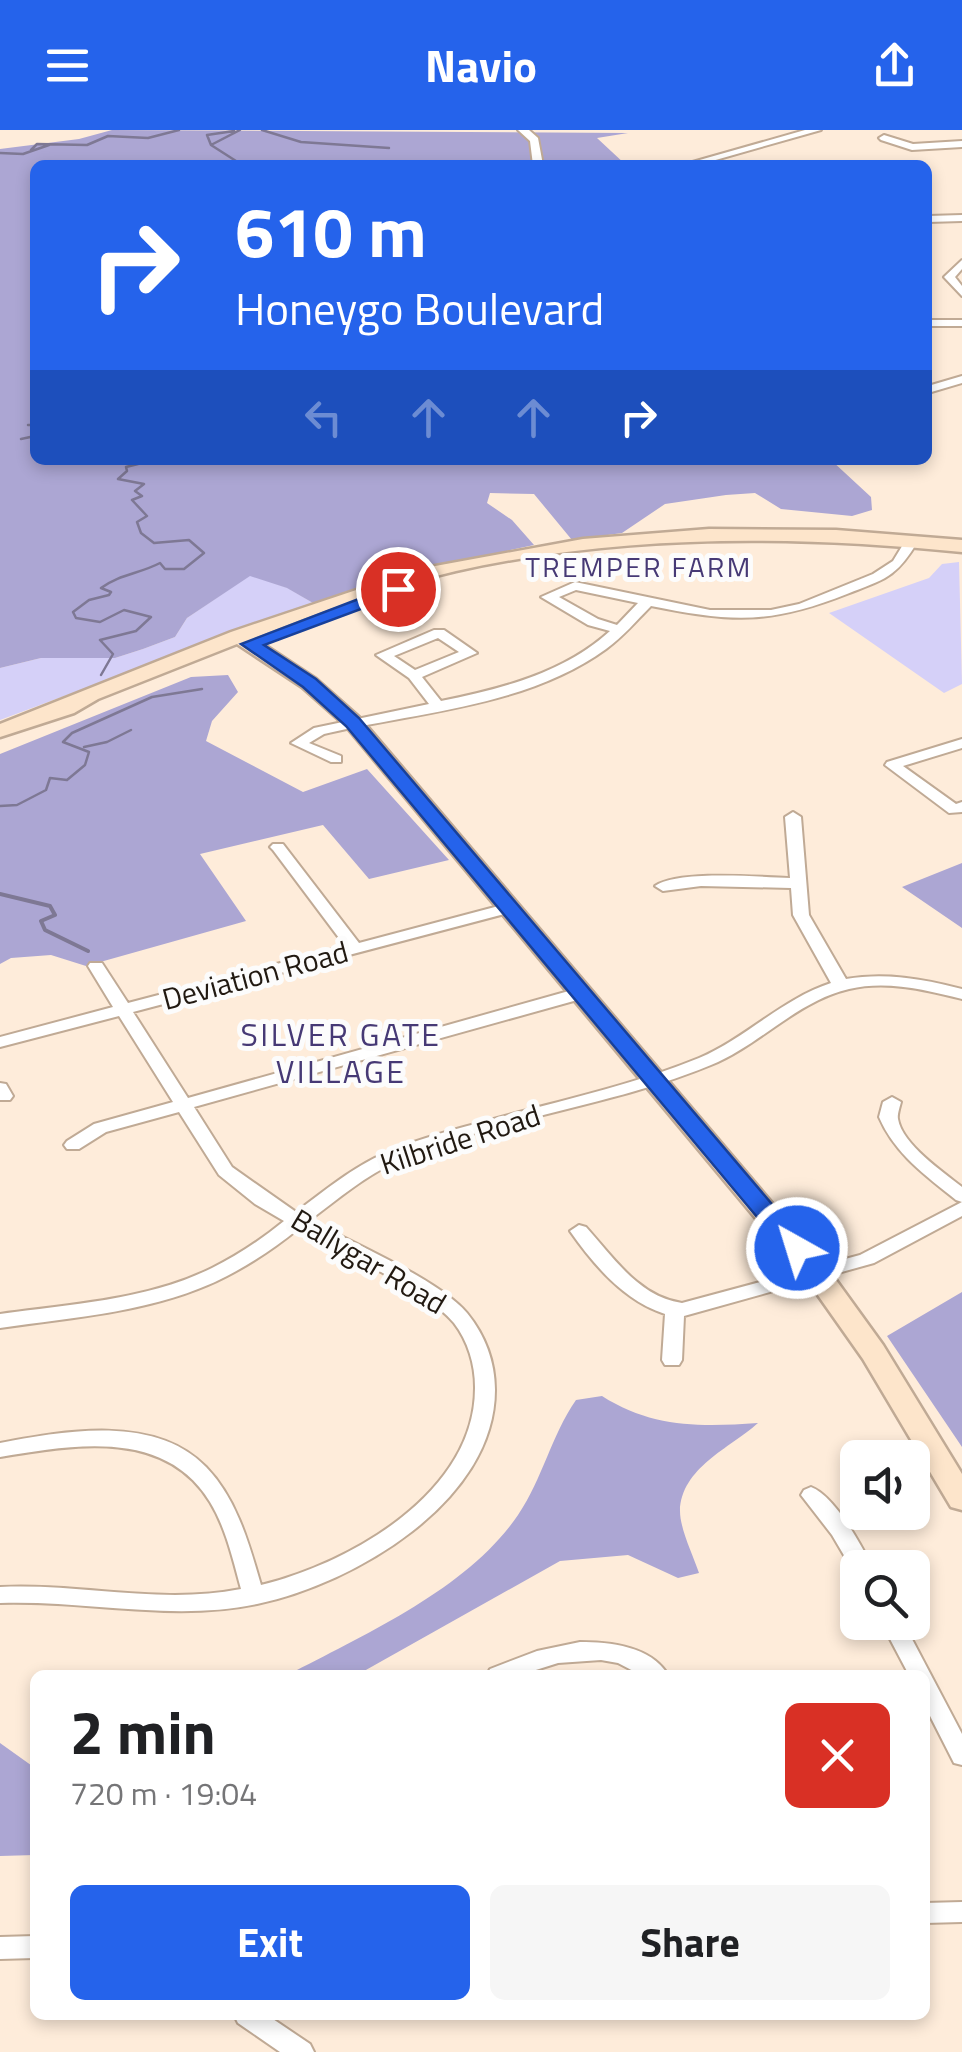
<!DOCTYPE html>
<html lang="en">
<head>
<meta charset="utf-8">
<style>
  :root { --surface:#fff; --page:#f6f6f6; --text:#202124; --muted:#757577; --accent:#2563eb }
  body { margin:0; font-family:"Titillium Web",sans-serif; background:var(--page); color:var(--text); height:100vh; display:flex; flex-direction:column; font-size:38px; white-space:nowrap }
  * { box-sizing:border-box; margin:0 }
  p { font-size:32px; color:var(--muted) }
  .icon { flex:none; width:55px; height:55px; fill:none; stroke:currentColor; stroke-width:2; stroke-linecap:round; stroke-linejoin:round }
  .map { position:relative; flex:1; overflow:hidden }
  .drawer { position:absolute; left:30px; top:1540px; width:900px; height:350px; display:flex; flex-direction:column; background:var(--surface); border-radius:15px; box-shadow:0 5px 15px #0003 }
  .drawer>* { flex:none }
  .top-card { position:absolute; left:30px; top:30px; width:902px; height:305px; border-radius:15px; box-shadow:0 5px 15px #0003; background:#2563eb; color:#fff; overflow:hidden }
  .controls { position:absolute; left:840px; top:1310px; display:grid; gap:20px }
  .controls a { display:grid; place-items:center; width:90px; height:90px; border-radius:15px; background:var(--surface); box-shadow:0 5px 15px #0003; font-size:50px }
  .pin { position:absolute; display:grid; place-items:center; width:85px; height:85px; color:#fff; margin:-42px; border:5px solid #fff; border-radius:50%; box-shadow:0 2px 10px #0007 }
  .me { position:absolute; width:110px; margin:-55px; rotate:321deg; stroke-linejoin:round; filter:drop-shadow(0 0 8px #0008) }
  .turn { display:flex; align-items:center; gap:35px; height:210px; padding:0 40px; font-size:45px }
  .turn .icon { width:130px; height:130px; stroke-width:2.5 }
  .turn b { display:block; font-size:70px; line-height:85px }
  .lanes { display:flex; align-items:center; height:95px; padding:0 40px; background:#0003; justify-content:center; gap:50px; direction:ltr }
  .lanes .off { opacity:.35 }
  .round { display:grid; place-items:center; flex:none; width:105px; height:105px; border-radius:15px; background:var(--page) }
  .summary { display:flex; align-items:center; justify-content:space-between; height:170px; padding:0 40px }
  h1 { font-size:60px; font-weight:700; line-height:75px }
  .primary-button { display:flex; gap:20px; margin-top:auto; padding:20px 40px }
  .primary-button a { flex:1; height:115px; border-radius:15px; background:var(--accent); color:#fff; font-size:40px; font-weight:700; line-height:115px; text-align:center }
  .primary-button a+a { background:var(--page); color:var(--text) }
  header { display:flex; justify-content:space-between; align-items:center; height:130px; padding:0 40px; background:var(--accent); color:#fff; font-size:45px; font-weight:700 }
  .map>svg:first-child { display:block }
  .green { fill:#d5d0f8 }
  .forest { fill:#aca6d3 }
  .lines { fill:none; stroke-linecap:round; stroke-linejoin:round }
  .stream-far1 { stroke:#7e7894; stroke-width:2.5 }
  .stream { stroke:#7e7894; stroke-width:4 }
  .street-casing { stroke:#c0aa95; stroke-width:4 }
  .secondary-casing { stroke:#c0aa95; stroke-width:5 }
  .street { fill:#fff; fill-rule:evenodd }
  .secondary { fill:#fde5cb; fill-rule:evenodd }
  .route { fill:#2563eb; stroke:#184099; stroke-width:2.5 }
  .labels { text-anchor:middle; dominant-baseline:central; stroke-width:10; stroke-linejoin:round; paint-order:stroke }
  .far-neighbourhood-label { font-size:28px; letter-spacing:2.5px; fill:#463975; stroke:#fcfcfc }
  .street-label { font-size:30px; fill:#211911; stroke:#fcfcfc }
  .neighbourhood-label { font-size:32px; letter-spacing:2.5px; fill:#463975; stroke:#fcfcfc }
</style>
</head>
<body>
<header><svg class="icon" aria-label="menu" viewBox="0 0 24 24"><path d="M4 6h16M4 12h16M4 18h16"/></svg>Navio<svg class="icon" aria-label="share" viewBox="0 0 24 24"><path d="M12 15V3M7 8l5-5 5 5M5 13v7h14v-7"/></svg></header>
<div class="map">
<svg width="962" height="1922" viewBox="0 0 962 1922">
  <rect width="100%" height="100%" fill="#feecda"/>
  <path class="green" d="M959,432l3,122 -18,9 -115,-80 100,-35 13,-14z
    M250,445l38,13 25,15 -313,117v-52l41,-10h74l28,-9 32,-12 12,-19z"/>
  <path class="forest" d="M112,0l516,3 -31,5 29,27h-591v295h796l40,37 1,13 -20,6 -71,-7 -26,-16 -29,2 -61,9 -43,29 -50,7 -38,-46 -44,-1 -3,10 25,17 22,25 -112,24 -109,34 -26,-15 -37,-12 -63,42 -12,19 -32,12 -28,9h-74l-41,10v-519l79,-10z
    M228,545l10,17 -26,29 -6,20 97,51 64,-23 82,91 -80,19 -46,-54 -123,29 46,67 -160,45 -35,-11 -40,3 -11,6v-210l191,-77z
    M962,733v65l-60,-41z
    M962,1162v155l-75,-111z
    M602,1266c50,32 99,31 156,27 -28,25 -77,45 -78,88 0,18 13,44 19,62l-21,5 -50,-23 -68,6 -203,114h-69c77,-41 180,-86 230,-160 25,-37 33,-79 58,-115z
    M0,1613l35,25v87l-35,1z"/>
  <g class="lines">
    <path class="stream-far1" d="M262,0l39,12 88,6
      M211,15l-4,-10 27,-4
      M31,20l6,-6 50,1 21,-9 40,2 31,-8
      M0,23l23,1 26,-9
      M234,35l2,-4 -25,-16 29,-15
      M28,295h7
      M21,309l14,-3
      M101,545l12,-21 -13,-14 36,-9 15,-14 -27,-7 -24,12 -24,-4 -3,-6 16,-12 20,-5 2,-3 -10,-4c19,-14 38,-14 59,-25l5,6h19l20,-16 -15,-13 -35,3 -13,-10 -4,-11 10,-6 -15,-16 10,-4 -7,-5 9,-7 -26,-5 9,-8 -1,-4 12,-3 -6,-4
      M84,617l23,-5 24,-12
      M0,676l17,-1 29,-15 4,-12 17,2 18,-15 4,-13 -26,-10 9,-9 80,-36 50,-8"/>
    <path class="stream" d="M0,764l50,12 5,9 -14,6 4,9 43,21"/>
    <g class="street-casing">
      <path id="street" d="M518,0h11l9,8 5,27h-10l-3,-24z
        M805,0h16l-123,35h-16z
        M884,5l29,9 49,-3v6l-50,3 -31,-10 -2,-2z
        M962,85v6l-34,1v-6z
        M962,130v9l-7,8 7,9v10l-18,-19z
        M928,190h34v6h-34z
        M962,246v7l-34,10v-7z
        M912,407l6,4c-22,37 -33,38 -71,53 -78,31 -116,28 -196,12 -15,15 -28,31 -45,43 -80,58 -189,63 -282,85l-15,9 32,13v6h-10l-40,-19 23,-15 115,-24 -20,-26 -33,-23 58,-25h10l33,23 -55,24 19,24c60,-12 123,-28 169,-70l-22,-6 -47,-28 34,-15 135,28h61l28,-6 74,-30 20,-13 14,-23zM576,460l62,13 -21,22 -19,-6 -39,-22zM438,508l21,14 -44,18 -21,-14z
        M962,609v9l-59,18 53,38 6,-2v10l-13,1 -64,-48 2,-3z
        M793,682l8,5 8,98 37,64c39,-7 78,0 116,10v10c-36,-9 -75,-19 -113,-10 -52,12 -89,56 -138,76 -101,42 -213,52 -313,96 -32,14 -60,38 -88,59 42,23 128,59 157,93 18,22 28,49 28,77 0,112 -142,194 -238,214 -84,18 -171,-4 -257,-1v-16c81,-4 161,18 241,2 -8,-29 -15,-61 -31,-87 -45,-74 -137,-57 -210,-45v-14c64,-12 155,-29 206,24 31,32 43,77 55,118 90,-22 215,-93 214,-198 0,-22 -7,-46 -21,-64 -28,-34 -115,-71 -156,-94 -22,18 -46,34 -71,47 -69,36 -152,41 -227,52v-14c71,-10 148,-14 212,-46 26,-13 50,-29 72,-47l-29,-17 -36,-29 -40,-63 -73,20 -27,17h-12l-3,-4 3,-4 27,-17 79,-22 -54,-86 -119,31v-10l113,-30 -25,-41 2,-3h12l26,40 217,-57 -72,-96 -3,-3 3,-3h10l76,99 151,-40 6,2 2,3 -2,3 -383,101 55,86 388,-109h12l2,4 -2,4 -394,110 38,60 64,45c28,-21 57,-45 89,-59 30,-13 63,-22 94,-30 74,-21 149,-36 220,-65 47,-20 83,-59 132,-75l-38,-68 -2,-27 -90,-2 -38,5 -8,-5c24,-16 104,-9 135,-8l-5,-61z
        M0,953l6,1 7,12 -3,4h-10z
        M892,967l9,5c-1,4 -4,13 -3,17 4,25 45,53 64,68v15l-6,-2c-31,-25 -61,-46 -77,-83l4,-15z
        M962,1072v14l-88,47 -190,53 -2,44 -3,5h-14l-3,-5 3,-46c-41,-13 -71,-49 -95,-83l9,-6 7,2c27,30 53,70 96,76l178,-48z
        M811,1357c24,9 50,58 62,81h-15l-3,6 -23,-39 -31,-40 3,-5z
        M881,1492h22l59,112v31l-8,-2 -29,-57v-31h-16z
        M580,1512c30,0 71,4 88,33h-27l-23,-12 -17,-3 -43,3 -38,12h-33l3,-6 47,-18z
        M962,1772v20l-37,1v-20z
        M35,1806v22l-35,1v-22z
        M234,1885h33l43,29 4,8h-34l-42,-29z"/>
    </g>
    <g class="secondary-casing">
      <path id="secondary" d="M709,399l127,1 126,10v12c-169,-17 -340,-18 -506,19 -70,16 -136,41 -202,67l62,41 44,39 468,551 55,76 79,129v36l-11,-3 -88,-148 -55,-78 -462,-555 -44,-39 -65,-43 -139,55 -24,14 -74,24v-13l231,-92 188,-63 164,-30z"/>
    </g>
    <use href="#street" class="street"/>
    <use href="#secondary" class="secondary"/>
  </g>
  <path class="route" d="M398,454l9,5 -3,4 -140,52 52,34 43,39 446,525 4,5 -4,6h-17l-442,-528 -43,-39 -62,-43z"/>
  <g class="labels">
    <g class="far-neighbourhood-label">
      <text x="639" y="436">TREMPER FARM</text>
    </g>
    <g class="street-label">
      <text transform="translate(255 845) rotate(-15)">Deviation Road</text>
      <text transform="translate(460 1009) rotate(-18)">Kilbride Road</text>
      <text transform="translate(369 1131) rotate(31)">Ballygar Road</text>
    </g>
    <g class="neighbourhood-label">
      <text x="341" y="904">SILVER GATE<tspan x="341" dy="37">VILLAGE</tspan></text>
    </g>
  </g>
</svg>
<div class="controls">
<a><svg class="icon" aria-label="sound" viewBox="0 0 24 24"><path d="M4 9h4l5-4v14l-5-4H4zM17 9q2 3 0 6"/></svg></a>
<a><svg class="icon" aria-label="search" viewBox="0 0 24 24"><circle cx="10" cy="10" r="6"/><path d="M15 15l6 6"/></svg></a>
</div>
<div class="pin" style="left:398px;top:459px;background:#d93025"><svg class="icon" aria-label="arrive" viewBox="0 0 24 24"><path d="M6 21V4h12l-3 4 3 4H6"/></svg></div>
<svg class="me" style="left:797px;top:1118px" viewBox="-20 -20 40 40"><circle r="17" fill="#2563eb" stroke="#fff" stroke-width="3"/><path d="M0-11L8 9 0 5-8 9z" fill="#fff"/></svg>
<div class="top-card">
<div class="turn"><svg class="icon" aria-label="right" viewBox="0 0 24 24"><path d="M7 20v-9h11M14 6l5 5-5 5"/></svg><div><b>610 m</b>Honeygo Boulevard</div></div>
<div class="lanes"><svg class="icon off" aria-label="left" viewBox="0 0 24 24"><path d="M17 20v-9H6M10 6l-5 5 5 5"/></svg><svg class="icon off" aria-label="ahead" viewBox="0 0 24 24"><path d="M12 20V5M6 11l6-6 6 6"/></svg><svg class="icon off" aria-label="ahead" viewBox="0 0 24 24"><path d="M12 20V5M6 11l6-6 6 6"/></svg><svg class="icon" aria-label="right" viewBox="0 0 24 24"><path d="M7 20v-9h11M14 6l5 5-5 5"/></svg></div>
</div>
<section class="drawer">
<div class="summary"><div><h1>2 min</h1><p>720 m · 19:04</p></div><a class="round" style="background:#d93025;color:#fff"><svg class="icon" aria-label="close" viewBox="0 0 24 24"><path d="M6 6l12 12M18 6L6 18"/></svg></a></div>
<div class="primary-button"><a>Exit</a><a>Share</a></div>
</section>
</div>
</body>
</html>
